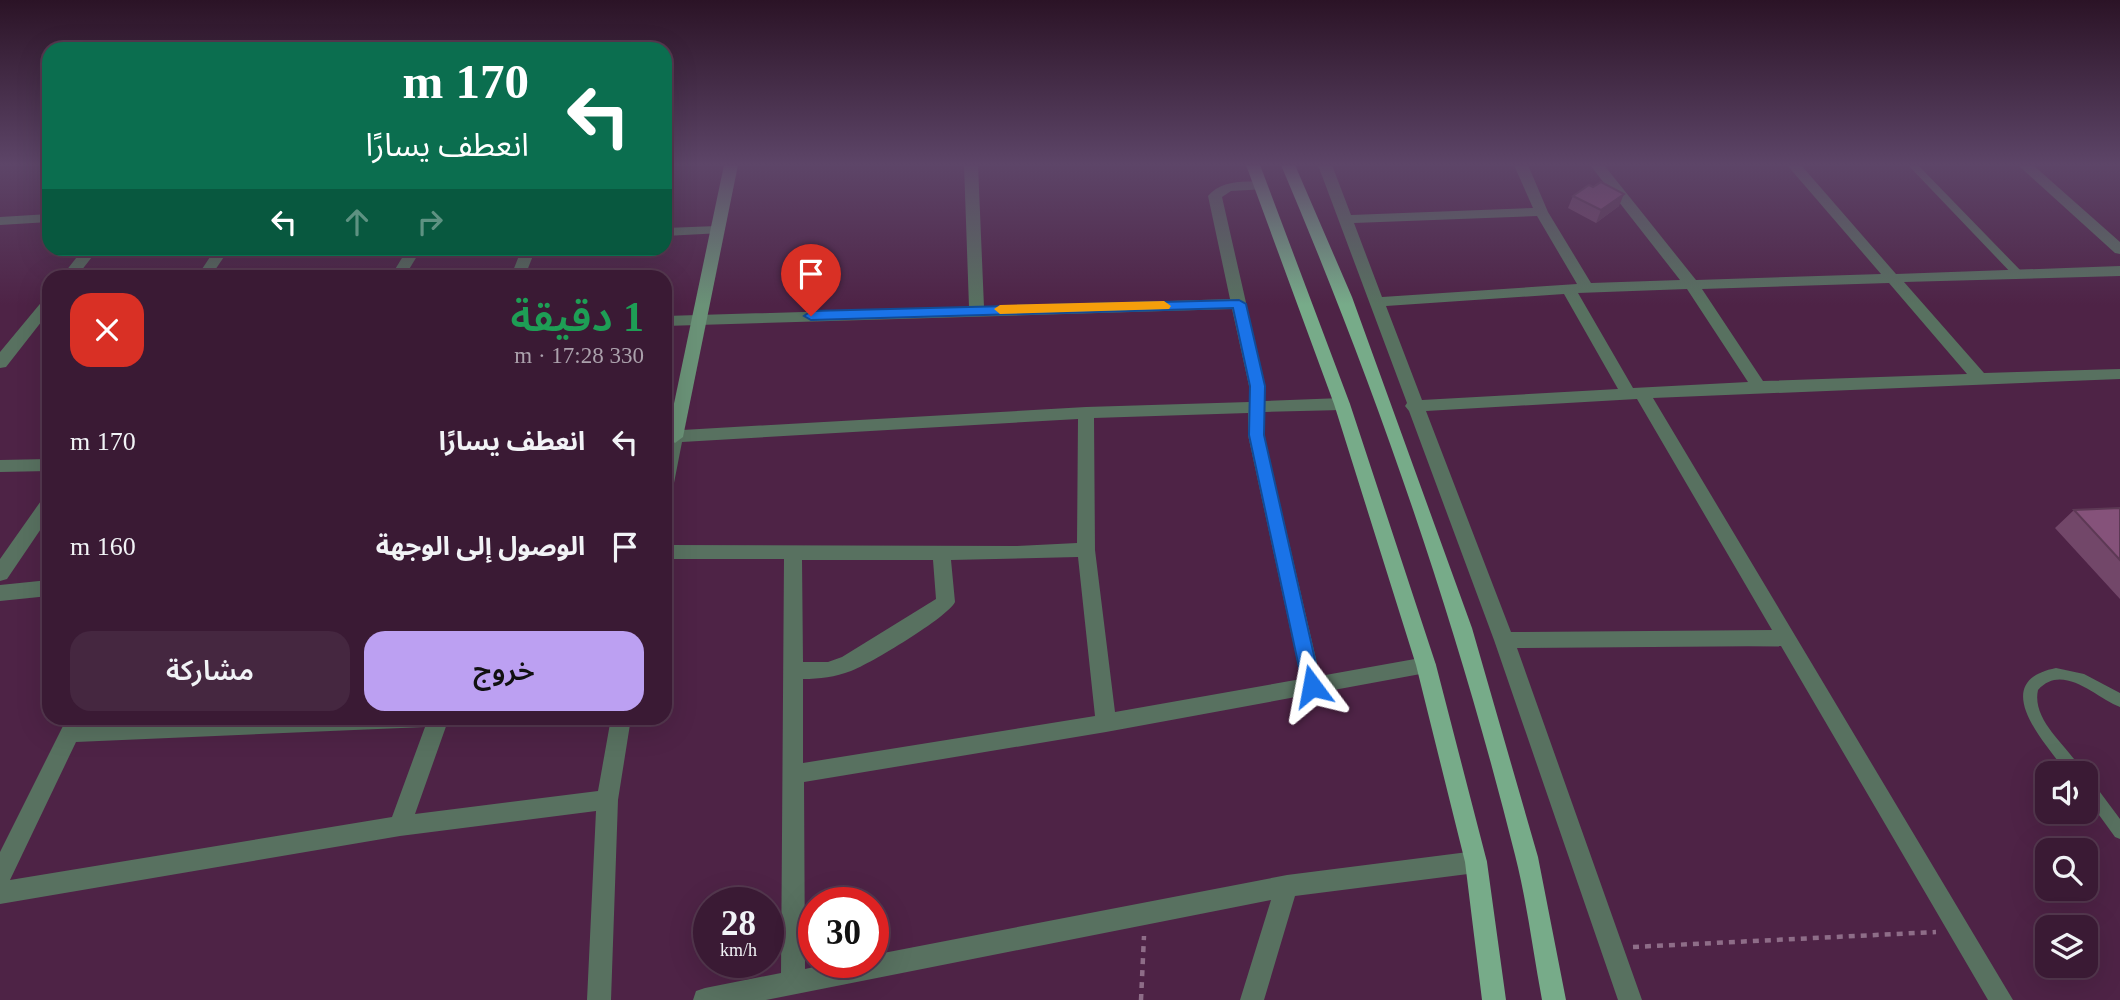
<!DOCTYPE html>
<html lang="ar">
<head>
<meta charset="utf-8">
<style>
  :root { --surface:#3a1a34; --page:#452740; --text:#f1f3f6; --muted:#aba1ac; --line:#54384f; --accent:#bca0f2 }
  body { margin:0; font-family:"Times New Roman","Noto Sans Arabic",serif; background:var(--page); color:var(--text); direction:rtl; height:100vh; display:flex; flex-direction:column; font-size:26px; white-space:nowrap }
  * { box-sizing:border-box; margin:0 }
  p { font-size:23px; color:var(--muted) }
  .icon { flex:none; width:38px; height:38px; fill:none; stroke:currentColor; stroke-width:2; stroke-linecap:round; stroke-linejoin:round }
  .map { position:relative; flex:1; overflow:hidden; direction:ltr }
  .drawer { position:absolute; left:42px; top:270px; width:630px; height:455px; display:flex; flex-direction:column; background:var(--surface); border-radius:21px; box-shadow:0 7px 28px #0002,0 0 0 2px var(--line); direction:rtl }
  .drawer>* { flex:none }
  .top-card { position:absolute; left:42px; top:42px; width:630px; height:214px; border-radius:21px; box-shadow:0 7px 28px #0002,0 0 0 2px var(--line); direction:rtl; background:#0b6e4f; color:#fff; overflow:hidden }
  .controls { position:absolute; left:2035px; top:761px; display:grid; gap:14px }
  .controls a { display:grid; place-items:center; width:63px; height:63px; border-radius:14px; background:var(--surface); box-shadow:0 7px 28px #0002,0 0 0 2px var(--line); font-size:35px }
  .speed { position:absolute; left:693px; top:887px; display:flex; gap:14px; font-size:35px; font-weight:700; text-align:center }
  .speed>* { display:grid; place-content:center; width:91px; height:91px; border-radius:50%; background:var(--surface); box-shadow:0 7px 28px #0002,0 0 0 2px var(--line); line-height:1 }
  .speed small { font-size:18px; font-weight:400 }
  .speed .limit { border:10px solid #d22; background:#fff; color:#111 }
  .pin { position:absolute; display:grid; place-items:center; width:60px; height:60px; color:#fff; margin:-72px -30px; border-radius:50% 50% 50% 0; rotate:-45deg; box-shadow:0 0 7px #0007 }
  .pin .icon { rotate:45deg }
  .me { position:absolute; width:77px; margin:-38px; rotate:347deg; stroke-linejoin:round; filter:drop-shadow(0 0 5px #0008) }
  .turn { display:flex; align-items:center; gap:24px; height:147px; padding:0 28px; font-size:32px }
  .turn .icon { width:91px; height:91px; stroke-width:2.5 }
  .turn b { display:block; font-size:49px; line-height:60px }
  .lanes { display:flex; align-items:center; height:66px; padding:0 28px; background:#0003; justify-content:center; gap:35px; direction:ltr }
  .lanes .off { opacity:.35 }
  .round { display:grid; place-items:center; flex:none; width:74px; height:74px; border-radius:21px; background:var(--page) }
  .headline { display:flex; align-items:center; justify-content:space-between; height:119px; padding:0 28px }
  h1 { font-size:42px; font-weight:600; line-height:52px; color:#1e9e55 }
  .button { display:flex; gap:14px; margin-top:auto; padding:14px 28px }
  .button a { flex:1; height:80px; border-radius:21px; background:var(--accent); color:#111; font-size:28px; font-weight:600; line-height:80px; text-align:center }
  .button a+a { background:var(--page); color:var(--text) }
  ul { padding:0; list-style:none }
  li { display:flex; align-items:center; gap:21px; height:105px; padding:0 28px }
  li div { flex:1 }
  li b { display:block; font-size:26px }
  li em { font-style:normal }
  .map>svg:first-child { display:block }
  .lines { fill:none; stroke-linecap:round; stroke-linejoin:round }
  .path { stroke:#8e6d88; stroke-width:4.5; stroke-dasharray:6 6; stroke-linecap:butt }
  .lane { fill:#587160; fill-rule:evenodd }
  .street { fill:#587160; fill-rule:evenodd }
  .secondary { fill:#6a9277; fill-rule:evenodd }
  .primary { fill:#77ab89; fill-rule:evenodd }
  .wall { fill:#724769 }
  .shaded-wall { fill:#5d3955 }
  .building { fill:#85527a; stroke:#5d3955; stroke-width:2 }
  .route { fill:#1a73e8; stroke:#114b97; stroke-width:2 }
  .slow { fill:#f59e0b }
</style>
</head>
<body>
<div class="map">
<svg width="2120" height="1000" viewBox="0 0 2120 1000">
  <rect width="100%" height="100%" fill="#4e2346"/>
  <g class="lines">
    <path class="path" d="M1633,947l303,-15
      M1141,1000l3,-64"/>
    <path class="lane" d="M1908,165h10l105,108v4h-8z
      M2056,668l28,6 36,19v14c-24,-9 -57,-45 -82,-17 -7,32 33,58 46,84h-16c-22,-30 -82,-92 -12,-106z
      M2086,778l5,2 29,39v20l-5,-2 -29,-40z"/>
    <path class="street" d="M964,165h14l6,142 246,-8 -22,-103c13,-16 39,-16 58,-13v6l-35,2 -9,6 43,189v15l77,-3 8,6 -8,6 -77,2 -1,23 56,241 106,-19 7,2 3,6 -3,6 -7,2 -320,59 -302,50 1,187 31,-7h37v-7l414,-80 189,-24 8,3 3,8 -3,8 -8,3 -181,23 -31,104h-24l31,-100 -505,100h-73l3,-9 9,-3 76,-15 3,-414h-119v-14l352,1 60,-3 1,-124 -396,23 -8,41 -9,6v-58l421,-24 163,-5v-16l-17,-77 -567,17v-10l304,-9zM1248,413v22l53,244 -186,33 -20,-162 -1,-132zM1078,557l17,159 -292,47v-84c17,0 32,-2 48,-8 19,-7 97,-54 104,-69l-4,-42zM802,560h131l3,39 -94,58 -14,5h-25z
      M1318,165h14l19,50 182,-7 -19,-43h14l20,47 43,71 89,-3 -90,-115h14l92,115 185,-6 -94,-109h14l95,109 224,-8v10l-216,6 80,91 136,-4v10l-467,19 360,602h-25l-207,-354 -264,2 125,352h-24l-124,-360 -85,-229 -4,-5 2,-3zM1537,216l40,68 -195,13 -28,-74zM1889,283l78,91 -204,7 -61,-92zM1687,289l61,93 -115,6 -55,-95zM1564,294l54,95 -196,11 -36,-94zM1637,399l135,231 -261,2 -85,-221z
      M2018,165h15l87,77v12l-5,-1z
      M49,214v8l-49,3v-8z
      M717,226l7,4 -2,3 -57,3v-8z
      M84,248h15l-18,23 121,-2 14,-21h14l-19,28h-149z
      M408,248h14l-17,28h-14z
      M522,248h14l-11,28h-14z
      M49,297v15l-43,55 -6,1v-16l44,-53z
      M49,459v12l-49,1v-12z
      M49,496v21l-42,62 -7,2v-22l43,-61z
      M49,580v16l-49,5v-16z
      M67,718h20l-2,5 142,-5h222l-34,96 183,-23 13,-73h20l-13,82 -7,200h-24l9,-189 -196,25 -400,68v-52zM425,727l-33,90 -382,63 66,-138z"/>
    <path class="secondary" d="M724,165h14l-55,272 -8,6 -8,-6z"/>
    <path class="primary" d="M1246,165h14l90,239 86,261 51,197 19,138h-24l-17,-138 -49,-197 -82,-261z
      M1281,165h14l57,132 120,331 66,229 28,143h-24c-9,-48 -15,-98 -27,-145 -59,-236 -139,-467 -234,-690z"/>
  </g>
  <path class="wall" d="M1573,196l46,10 -23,17 -28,-15z
    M2120,508v91l-65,-71 19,-18z"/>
  <path class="shaded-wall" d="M1624,194l-5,12 -23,17 5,-13z"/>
  <path class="building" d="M1601,182l23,12 -23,16 -28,-14 16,-11 4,2z
    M2120,508v52l-46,-50z"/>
  <linearGradient id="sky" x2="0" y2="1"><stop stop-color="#2b1326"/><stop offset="0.54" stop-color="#5d4568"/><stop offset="1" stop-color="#5d4568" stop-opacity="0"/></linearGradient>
  <rect width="2120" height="305" fill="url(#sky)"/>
  <path class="route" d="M1239,300l7,4 19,82 -1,49 57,251 -2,6h-13l-3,-6 -54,-251 1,-49 -17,-78 -422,12 -7,-4 7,-5z"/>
  <path class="slow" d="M1164,301l7,5 -2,3 -169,5 -6,-5 6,-4z"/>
</svg>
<div class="controls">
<a><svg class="icon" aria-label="sound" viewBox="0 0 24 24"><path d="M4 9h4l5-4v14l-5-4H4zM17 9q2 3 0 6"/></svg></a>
<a><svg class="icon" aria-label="search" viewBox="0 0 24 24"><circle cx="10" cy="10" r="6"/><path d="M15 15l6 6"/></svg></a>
<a><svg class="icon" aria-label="layers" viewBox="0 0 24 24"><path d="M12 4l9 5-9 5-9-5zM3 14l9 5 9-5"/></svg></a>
</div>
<div class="speed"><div>28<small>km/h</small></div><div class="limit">30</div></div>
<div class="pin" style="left:811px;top:316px;background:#d93025"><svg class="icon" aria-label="arrive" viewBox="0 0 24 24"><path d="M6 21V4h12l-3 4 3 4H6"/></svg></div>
<svg class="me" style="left:1312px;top:686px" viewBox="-20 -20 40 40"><path d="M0-17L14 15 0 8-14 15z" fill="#1a73e8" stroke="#fff" stroke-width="4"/></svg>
<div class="top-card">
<div class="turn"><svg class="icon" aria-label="left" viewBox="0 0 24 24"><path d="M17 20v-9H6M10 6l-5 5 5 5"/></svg><div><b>170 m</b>انعطف يسارًا</div></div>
<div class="lanes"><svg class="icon" aria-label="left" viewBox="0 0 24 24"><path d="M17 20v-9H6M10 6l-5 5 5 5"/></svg><svg class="icon off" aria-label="ahead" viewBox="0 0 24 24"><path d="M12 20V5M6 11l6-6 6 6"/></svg><svg class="icon off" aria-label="right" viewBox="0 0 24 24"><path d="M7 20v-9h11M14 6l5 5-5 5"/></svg></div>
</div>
<section class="drawer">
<div class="headline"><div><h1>1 دقيقة</h1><p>330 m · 17:28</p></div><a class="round" style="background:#d93025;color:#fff"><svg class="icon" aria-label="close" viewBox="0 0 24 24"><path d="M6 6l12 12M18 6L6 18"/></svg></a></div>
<ul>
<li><svg class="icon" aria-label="left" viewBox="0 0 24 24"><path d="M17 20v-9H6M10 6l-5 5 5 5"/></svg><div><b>انعطف يسارًا</b></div><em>170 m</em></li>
<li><svg class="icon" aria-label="arrive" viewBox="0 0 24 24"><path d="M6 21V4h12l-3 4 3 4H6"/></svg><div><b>الوصول إلى الوجهة</b></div><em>160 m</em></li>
</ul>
<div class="button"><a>خروج</a><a>مشاركة</a></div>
</section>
</div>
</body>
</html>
